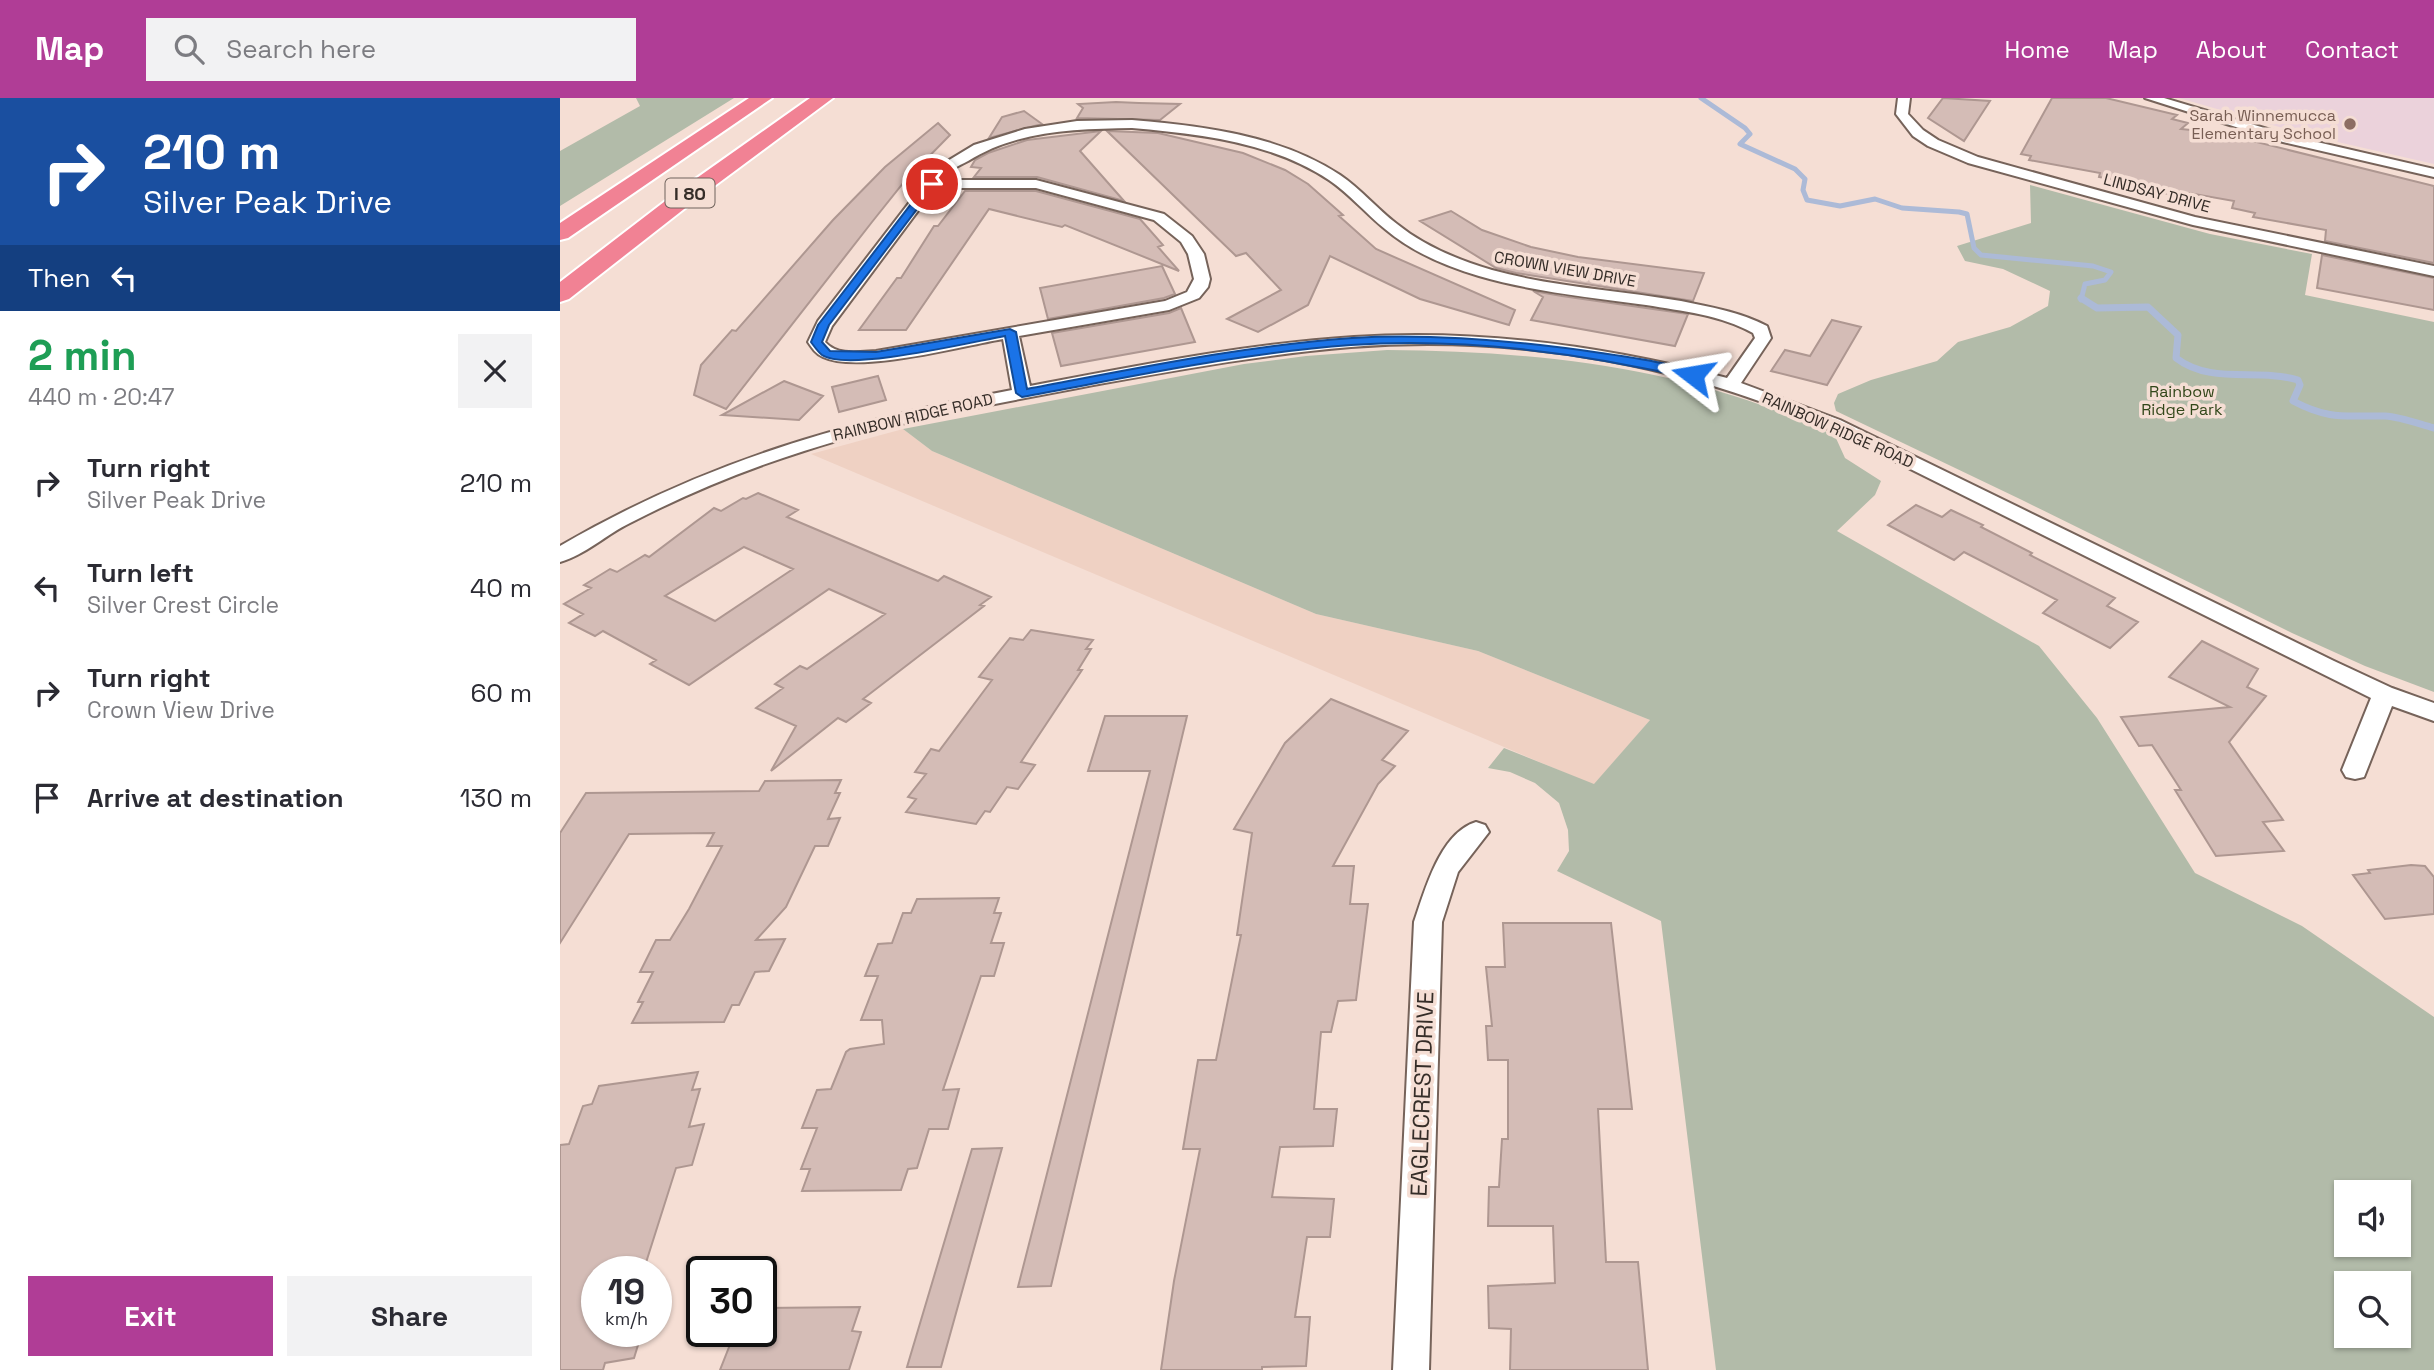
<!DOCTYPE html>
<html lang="en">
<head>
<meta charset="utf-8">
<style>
  :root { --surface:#fff; --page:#f2f2f3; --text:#2b2b33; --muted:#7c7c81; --accent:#b03d96 }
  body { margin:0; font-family:"Space Grotesk",sans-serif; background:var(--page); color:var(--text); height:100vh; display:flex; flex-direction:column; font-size:26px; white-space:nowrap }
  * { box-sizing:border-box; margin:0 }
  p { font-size:23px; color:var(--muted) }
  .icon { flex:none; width:38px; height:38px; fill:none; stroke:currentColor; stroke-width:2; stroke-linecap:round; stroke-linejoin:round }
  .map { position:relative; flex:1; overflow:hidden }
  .details { display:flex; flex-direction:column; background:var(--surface); width:560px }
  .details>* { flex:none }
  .guide { background:#1a4fa0; color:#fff; overflow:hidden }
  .tools { position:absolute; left:1774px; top:1082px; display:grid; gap:14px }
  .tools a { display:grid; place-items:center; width:77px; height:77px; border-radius:0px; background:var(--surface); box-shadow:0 2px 5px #0004; font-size:35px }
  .speed { position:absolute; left:21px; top:1158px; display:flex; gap:14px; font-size:35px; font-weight:700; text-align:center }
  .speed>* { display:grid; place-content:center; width:91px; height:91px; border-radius:50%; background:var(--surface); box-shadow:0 2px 5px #0004; line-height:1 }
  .speed small { font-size:18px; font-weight:400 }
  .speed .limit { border:4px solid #111; border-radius:10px; background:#fff; color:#111 }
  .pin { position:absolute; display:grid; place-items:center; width:60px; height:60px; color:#fff; margin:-30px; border:4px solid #fff; border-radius:50%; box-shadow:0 2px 7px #0007 }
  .me { position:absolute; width:77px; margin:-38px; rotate:284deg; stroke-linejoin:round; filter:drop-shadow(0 0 5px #0008) }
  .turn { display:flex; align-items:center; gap:24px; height:147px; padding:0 28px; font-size:32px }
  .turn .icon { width:91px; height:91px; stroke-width:2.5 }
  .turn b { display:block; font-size:49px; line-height:60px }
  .then { display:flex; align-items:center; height:66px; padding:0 28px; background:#0003; gap:14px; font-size:26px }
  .round { display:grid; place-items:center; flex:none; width:74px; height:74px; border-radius:0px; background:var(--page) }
  .headline { display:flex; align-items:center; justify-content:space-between; height:119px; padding:0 28px }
  h1 { font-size:42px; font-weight:600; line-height:52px; color:#1e9e55 }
  .button { display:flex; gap:14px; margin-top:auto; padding:14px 28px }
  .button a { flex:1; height:80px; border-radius:0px; background:var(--accent); color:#fff; font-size:28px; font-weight:600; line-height:80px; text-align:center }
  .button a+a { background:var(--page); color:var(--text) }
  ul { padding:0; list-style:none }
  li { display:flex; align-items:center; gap:21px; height:105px; padding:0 28px }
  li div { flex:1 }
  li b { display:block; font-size:26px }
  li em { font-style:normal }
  header { display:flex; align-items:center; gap:42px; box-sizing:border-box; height:98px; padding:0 35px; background:var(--accent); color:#fff }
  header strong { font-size:33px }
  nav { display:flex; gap:38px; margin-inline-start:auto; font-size:24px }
  .search { width:490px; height:63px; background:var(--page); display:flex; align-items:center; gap:18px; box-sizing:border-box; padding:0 24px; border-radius:0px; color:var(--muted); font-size:26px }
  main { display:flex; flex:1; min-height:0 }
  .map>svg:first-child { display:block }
  .built { fill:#efd1c3 }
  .education { fill:#ebd2db }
  .green { fill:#b2bba9; fill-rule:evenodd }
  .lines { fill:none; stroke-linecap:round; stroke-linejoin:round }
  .stream-far1 { stroke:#acbad7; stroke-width:5 }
  .stream { stroke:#acbad7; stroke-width:7 }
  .building { fill:#d4bcb6; stroke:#ae9791; stroke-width:2; fill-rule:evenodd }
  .minor-casing { stroke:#76635a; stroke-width:4 }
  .motorway-casing { stroke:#fff; stroke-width:4 }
  .minor { fill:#fff; fill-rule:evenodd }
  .motorway { fill:#f18294; fill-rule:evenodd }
  .route { fill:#1a73e8; stroke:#114b97; stroke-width:2 }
  .education-dot { fill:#8d6e63; stroke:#f5ded4; stroke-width:2.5 }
  .labels { text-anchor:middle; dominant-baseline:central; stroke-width:7; stroke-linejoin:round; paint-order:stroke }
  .far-education-label { font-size:16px; fill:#785e54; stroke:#f5ded4; text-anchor:end }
  .far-street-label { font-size:16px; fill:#352d28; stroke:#f5ded4 }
  .far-park-label { font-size:16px; fill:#32471a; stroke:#f5ded4 }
  .shield { fill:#f5ded4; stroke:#6f625c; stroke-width:2 }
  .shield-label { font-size:18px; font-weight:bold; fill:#352d28 }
  .near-street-label { font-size:23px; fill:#352d28; stroke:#f5ded4 }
</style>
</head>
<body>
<header>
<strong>Map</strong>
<div class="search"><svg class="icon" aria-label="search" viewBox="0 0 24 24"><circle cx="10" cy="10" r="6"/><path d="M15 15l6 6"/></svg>Search here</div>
<nav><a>Home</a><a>Map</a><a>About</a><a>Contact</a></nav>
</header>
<main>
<section class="details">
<div class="guide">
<div class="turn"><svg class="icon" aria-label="right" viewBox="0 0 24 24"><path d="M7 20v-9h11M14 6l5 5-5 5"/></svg><div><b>210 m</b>Silver Peak Drive</div></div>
<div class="then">Then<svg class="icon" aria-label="left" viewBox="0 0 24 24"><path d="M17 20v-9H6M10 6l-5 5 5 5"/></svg></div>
</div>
<div class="headline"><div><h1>2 min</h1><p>440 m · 20:47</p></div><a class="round"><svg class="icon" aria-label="close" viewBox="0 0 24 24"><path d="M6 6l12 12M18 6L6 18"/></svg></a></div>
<ul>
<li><svg class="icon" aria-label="right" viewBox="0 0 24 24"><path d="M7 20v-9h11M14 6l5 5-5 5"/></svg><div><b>Turn right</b><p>Silver Peak Drive</p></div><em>210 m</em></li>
<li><svg class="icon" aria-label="left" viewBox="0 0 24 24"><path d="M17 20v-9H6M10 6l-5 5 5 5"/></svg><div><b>Turn left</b><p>Silver Crest Circle</p></div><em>40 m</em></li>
<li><svg class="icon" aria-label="right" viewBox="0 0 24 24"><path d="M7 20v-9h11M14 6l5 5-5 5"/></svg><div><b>Turn right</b><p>Crown View Drive</p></div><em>60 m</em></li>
<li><svg class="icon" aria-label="arrive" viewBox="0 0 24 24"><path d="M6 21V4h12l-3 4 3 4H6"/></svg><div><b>Arrive at destination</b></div><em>130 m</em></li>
</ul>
<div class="button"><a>Exit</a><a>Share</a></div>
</section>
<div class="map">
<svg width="1874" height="1272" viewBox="0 0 1874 1272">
  <rect width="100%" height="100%" fill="#f5ded4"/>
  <path class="built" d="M343,331l29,22 384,163 162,37 172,69 -56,65 -783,-331z"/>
  <path class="education" d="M1619,0h255v66l-127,-29z"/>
  <path class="green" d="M76,0h98l-174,108v-55l80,-45z
    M1470,87l180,49 102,20 -7,41 129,27v370l-69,-26 -73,-33 -270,-133 -186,-89 -2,-8 4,-9 33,-14 66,-19 21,-19 52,-15 38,-21 2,-15 -47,-22 -38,-8 -8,-15 74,-23z
    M827,252c152,1 309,18 448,86l10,22 36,23 -6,14 -38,36 202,115 58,72 98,155 107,53 132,91v353h-718l-55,-449 -104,-50 12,-20 -1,-21 -9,-27 -24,-20 -25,-11 -22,-4 16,-20 90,36 56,-64 -172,-69 -162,-37 -384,-163 -29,-22 341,-65 62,-8zM1787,1094h52v52h-52zM1787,1185h52v52h-52z"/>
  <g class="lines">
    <path class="stream-far1" d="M1141,0l44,30 5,6 -10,10 55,25 10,10 -2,11 4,10 33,6 35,-7 27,9 57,4 8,2 7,34 7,7 112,11 18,6 -6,8 -20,4 -4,16"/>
    <path class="stream" d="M1521,200l16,10 51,-1 30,28 -2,23c35,27 81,10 122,22l2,5 -7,16c38,20 53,14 92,15 16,1 34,8 49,12"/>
  </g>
  <path class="building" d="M1383,0l47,3 -26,40 -36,-23z
    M1492,0h54l71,17 -5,4 16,4 -7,6 39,4 214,53v77l-109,-22 1,-11 -73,-13 2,-4 -23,-5 2,-7 -62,-11 -2,4 -26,-5 2,-3 -47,-9 1,-4 -71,-13 2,-4 -10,-2z
    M556,4l23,1 41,1 -20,16 -83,-2 6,-10 -5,-4z
    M464,13l18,13 -53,14 13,-21z
    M378,25l12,12 -46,47 -32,40 -146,187 -32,-14 7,-30 31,-35 4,1 97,-111 52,-53z
    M541,33l-21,20 44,50 -87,-24h-63l7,-9 -10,-1 4,-7 13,-7 39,-13z
    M547,33l51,2 85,20 42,17 23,14 35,31 -4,1 37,33 139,61 -6,15 -89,-26 -90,-43 -22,49 -50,27 -31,-13 54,-29 -35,-37 -10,3z
    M405,93h71l104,28 23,26 -5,2 21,24 -114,-46 -3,2 -73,-18 -83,121h-47l38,-52h4l33,-52h4z
    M891,113l31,19 49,17 47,10 126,16 -11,28 -177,-28 -20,-5 -76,-47z
    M1762,157l112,23v32l-117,-22z
    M602,168l13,28 -11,4 -116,21 -8,-31z
    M973,193l29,5 126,18 -13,32 -144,-26 12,-23z
    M621,210l14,34 -134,24 -9,-33 117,-20z
    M1272,222l29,7 -34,58 -56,-14 14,-21 25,6z
    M318,278l8,24 -47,12 -7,-25z
    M224,283l39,15 -24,24 -77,-5z
    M198,395l40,17 -11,7 151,64 6,-5 47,21 -11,8 4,1 -121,93 8,4 -25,19 -8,-4 -67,53 25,-45 -40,-18 27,-20 -8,-4 25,-18 7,3 78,-55 -56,-25 -140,96 -39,-21 6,-4 -53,-29 -8,5 -26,-13 14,-9 -19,-10 27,-16 -7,-3 26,-16 7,3 28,-17 4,2 65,-49 7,3 22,-13 3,1zM184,449l49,22 -78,52 -50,-25z
    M1356,407l26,12 9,-7 32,15 -2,2 51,26 -2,2 85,43 -8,8 31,16 -28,26 -67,-35 14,-13 -93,-48 -10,8 -66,-35z
    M471,532l62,10 -7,9h5l-13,21h4l-61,92 14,3 -17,24 -11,-2 -17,25 -5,-1 -9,13 -70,-12 10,-13 -8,-2 18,-23 -11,-2 16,-23 8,2 53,-71 -13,-3 31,-39 13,2z
    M1642,543l56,28 -11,18 19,9 -37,46 54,78 -20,2 21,29 -68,5 -41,-66h6l-29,-45 -13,1 -18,-29 109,-10 -61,-30z
    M771,601l77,32 -26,29 13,6 -17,18 -45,82h21l-4,38h18l-12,96 -18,1 -7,31h-10l-7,77h23l-4,37 -53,1 -8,50 62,2 -4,38h-23l-12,80h15l-4,49 -44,1v3h-101l13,-89 26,-132h-17l15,-89h18l25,-125h-4l15,-102 -18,-4 51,-86z
    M545,618h82l-136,570 -33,1 132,-516h-62z
    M281,682l-6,13h5l-12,26 12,-1 -12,28h-13l-29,61 -30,33 29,-1 -16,32 -14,1 -16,33h-7l-8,17 -92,1 11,-21h-5l15,-30h-13l16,-32h14l19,-31 33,-63h-15l7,-13 -85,1 -69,109v-110l26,-40 173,-2 6,-10z
    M1851,767l14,1 9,11v37l-49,5 -32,-44 17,-2 -2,-3z
    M439,800l-5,15h7l-10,30h13l-10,33h-13l-38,114 16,-1 -11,40h-19l-12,39 -9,1 -7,21 -99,1 8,-22h-9l16,-41h-15l15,-38 14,-1 15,-37 4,-3 34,-5 -2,-24h-21l17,-44h-13l13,-32 14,-1 11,-30h8l6,-14z
    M943,825h108l21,186h-34l8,153h32l10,108h-138l1,-41 -22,-1 -1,-42 67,-3 -2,-57h-65l1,-39h10l3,-48h6v-79h-20l-2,-34h6l-6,-59h19z
    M138,974l-6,18 8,-1 -11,38 15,-3 -12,41 -16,3 -33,104h-46v60h45l-8,26 -29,5 -2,7h-43v-225l9,-1 14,-38 9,-2 7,-18z
    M442,1050l-61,219h-34l65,-218z
    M300,1209l-8,24 9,1 -12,38h-129l15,-38h26v-24z"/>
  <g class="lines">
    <g class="minor-casing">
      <path id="minor" d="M1338,0h12l-2,16 15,16 15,10 40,17 217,60 239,49v10l-241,-51 -225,-62 -40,-17 -15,-10 -17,-22z
        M1585,0h19l127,38 143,33v8l-151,-35z
        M572,22c70,6 148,15 208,55 21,14 37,34 57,49 27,22 61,36 95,46 61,17 126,20 189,31 29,6 59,11 86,25l4,12 -30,45 99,37 494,241 58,27 42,15v18l-42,-15 -28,71 -9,2 -9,-2 -4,-7 29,-72 -523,-260c-153,-73 -327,-104 -497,-91 -85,7 -168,22 -252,37 -99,19 -199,36 -295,67 -60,19 -118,43 -174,72 -23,11 -45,32 -70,39v-16c146,-85 287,-125 452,-156l-9,-51c-41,7 -144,35 -180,18 -7,-3 -11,-9 -15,-15l10,-21 118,-153 38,-23 51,-16 52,-8zM572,30c67,6 140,14 197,52 21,14 37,34 56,49 27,23 60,37 94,47 55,16 111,21 167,29 36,6 75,10 107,28l2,5 -28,40c-122,-32 -247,-49 -373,-41 -109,7 -217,29 -324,49l-11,-50 150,-26 30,-12 9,-11 2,-8 -6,-25 -12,-18 -28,-22 -128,-34h-95c7,-9 17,-14 27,-19 49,-31 108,-32 164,-33zM375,90h101l118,32 27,22 7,12 6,25 -7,13 -22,9 -289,50c-18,1 -38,5 -51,-9l7,-16z
        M916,724l9,3 4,7 -31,40 -16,50 -13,448h-36l21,-448c11,-32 26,-89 62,-100z"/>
    </g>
    <g class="motorway-casing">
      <path id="motorway" d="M189,0h23l-204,140 -8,2v-17z
        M250,0h23l-140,104 -124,97 -9,3v-20l117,-90z"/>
    </g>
    <use href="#minor" class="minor"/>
    <use href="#motorway" class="motorway"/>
  </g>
  <path class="route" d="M368,84l8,2 -107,141 -7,17 8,9 46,1 134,-23 6,3 11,57c107,-20 215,-43 325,-51 82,-5 167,3 249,15 21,3 83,11 97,22l-5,4c-109,-26 -231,-42 -342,-34 -111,8 -220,32 -329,52l-6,-4 -11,-57c-34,6 -158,36 -183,19 -4,-3 -8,-9 -11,-13l7,-17z"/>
  <circle class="education-dot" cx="1790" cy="26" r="7"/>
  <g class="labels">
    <g class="far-education-label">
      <text x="1776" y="17">Sarah Winnemucca<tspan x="1776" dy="18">Elementary School</tspan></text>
    </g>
    <g class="far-street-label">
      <text transform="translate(1597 95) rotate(15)">LINDSAY DRIVE</text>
      <text transform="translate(1005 171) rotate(10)">CROWN VIEW DRIVE</text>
      <text transform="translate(353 319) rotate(-13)">RAINBOW RIDGE ROAD</text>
      <text transform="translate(1278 332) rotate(24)">RAINBOW RIDGE ROAD</text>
    </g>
    <g class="far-park-label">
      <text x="1622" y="293">Rainbow<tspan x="1622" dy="18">Ridge Park</tspan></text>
    </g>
    <rect class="shield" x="105.5" y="80.5" width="49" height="29" rx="5"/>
    <g class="shield-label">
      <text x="130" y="95">I 80</text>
    </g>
    <g class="near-street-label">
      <text transform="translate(862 996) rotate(-88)">EAGLECREST DRIVE</text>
    </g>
  </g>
</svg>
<div class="tools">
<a><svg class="icon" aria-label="sound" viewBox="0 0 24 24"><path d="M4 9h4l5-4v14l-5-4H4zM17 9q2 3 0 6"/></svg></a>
<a><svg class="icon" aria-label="search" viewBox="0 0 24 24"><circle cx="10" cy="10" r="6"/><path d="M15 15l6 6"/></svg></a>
</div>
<div class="speed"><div>19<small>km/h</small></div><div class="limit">30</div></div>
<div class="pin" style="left:372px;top:86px;background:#d93025"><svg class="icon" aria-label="arrive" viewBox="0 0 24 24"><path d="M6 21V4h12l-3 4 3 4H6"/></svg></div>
<svg class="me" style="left:1133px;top:277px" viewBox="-20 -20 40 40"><path d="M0-17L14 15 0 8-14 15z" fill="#1a73e8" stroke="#fff" stroke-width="4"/></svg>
</div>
</main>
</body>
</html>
